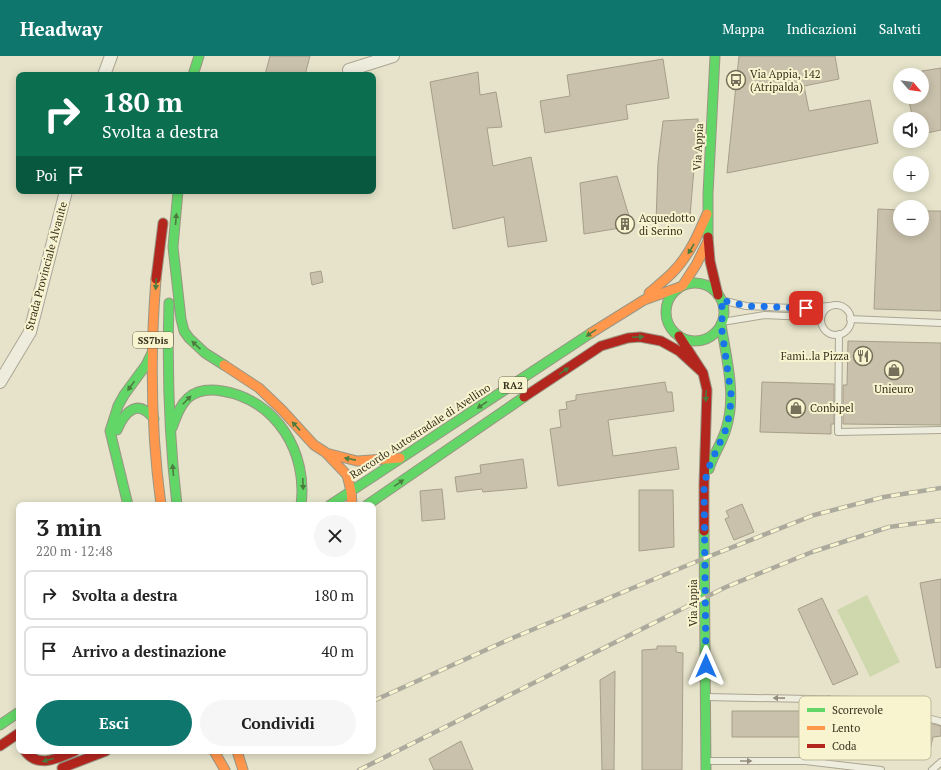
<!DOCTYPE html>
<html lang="it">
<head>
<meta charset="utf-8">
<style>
  :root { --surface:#fff; --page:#f6f6f6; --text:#222; --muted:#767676; --line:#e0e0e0; --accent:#0f766e }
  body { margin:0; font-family:"PT Serif",serif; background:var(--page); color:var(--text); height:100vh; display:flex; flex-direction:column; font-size:15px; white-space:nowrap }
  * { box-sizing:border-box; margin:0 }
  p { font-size:13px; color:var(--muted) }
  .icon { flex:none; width:22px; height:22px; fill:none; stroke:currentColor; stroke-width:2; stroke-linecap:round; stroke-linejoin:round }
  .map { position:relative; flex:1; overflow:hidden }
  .panel { position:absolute; left:16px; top:446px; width:360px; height:252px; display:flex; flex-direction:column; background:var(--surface); border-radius:8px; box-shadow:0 2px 10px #0003 }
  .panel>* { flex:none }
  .guide { position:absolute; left:16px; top:16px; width:360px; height:122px; border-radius:8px; box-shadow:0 2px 10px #0003; background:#0b6e4f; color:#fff; overflow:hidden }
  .needle { width:26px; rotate:118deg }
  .fabs { position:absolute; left:893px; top:12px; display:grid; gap:8px }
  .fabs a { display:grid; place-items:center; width:36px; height:36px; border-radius:50%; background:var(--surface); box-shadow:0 2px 10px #0003; font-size:20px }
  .pin { position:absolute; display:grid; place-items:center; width:34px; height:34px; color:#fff; margin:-17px; border-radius:8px; box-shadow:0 2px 6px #0006 }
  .me { position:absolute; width:44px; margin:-22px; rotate:0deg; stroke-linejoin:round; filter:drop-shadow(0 0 3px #0008) }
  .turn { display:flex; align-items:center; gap:14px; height:84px; padding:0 20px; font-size:18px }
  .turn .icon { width:52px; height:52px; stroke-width:2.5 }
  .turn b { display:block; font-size:28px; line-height:34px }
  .then { display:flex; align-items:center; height:38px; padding:0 20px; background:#0003; gap:8px; font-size:15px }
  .round { display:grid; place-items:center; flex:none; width:42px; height:42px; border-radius:21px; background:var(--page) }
  .overview { display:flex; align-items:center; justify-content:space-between; height:68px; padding:0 20px }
  h1 { font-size:24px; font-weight:700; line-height:30px }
  .button { display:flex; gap:8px; margin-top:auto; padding:8px 20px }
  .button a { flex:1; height:46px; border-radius:24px; background:var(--accent); color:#fff; font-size:16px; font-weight:700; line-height:46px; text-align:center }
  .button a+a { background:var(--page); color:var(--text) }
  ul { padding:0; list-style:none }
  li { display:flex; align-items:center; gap:12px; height:50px; margin:0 8px 6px; padding:0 12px; border:2px solid var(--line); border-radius:8px }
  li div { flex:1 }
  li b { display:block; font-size:15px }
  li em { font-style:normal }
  header { display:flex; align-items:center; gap:24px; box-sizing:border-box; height:56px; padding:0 20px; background:var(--accent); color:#fff }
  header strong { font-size:19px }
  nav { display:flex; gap:22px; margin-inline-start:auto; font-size:14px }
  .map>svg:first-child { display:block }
  .green { fill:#cfd8ac }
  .building { fill:#c9c1ab; stroke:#a69e8a }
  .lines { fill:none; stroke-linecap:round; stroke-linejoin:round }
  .lane-casing { stroke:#aba694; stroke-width:8 }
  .street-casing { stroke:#aba694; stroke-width:14 }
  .fast-casing { stroke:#9a9684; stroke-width:11 }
  .slow-casing { stroke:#9a9684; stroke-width:11 }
  .jam-casing { stroke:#9a9684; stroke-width:11 }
  .lane { stroke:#edecdd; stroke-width:6 }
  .street { stroke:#edecdd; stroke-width:12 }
  .fast { stroke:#63d668; stroke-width:9 }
  .slow { stroke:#ff974d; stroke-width:9 }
  .jam { stroke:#b3261e; stroke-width:9 }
  .rail-casing { stroke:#acaa9d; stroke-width:4.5 }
  .rail { stroke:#f8f4d0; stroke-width:3; stroke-dasharray:9; stroke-linecap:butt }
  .oneway { fill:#4c7b3e }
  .oneway2 { fill:#938e7c }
  .route { stroke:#1a73e8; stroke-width:7; stroke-dasharray:0 12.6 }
  .labels { text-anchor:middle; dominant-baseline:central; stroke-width:4; stroke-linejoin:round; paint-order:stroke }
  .shield { fill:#f8f4d0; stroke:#726b52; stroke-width:1 }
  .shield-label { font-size:10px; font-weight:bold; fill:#39301c }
  .poi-label { font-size:11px; fill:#39301c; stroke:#f8f4d0; text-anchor:start }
  .street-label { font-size:11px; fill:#39301c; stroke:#f8f4d0 }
  .key { fill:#f8f4d0; stroke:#bfb99a; stroke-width:1 }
  .key-label { font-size:11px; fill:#39301c }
</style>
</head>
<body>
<header>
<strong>Headway</strong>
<nav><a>Mappa</a><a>Indicazioni</a><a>Salvati</a></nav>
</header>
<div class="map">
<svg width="941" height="714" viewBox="0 0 941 714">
  <rect width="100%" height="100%" fill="#e6e3ca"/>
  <path class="green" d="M867,539l33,67 -30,15 -33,-67z"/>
  <path class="building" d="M270,0h40l-5,19h-40z
    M739,0h96l4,23 -35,7 5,25 61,-11 8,43 -151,30z
    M663,3l6,39 -43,7 2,14 -83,14 -5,-32 30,-5 -3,-21z
    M941,12v62l-19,4v-15h-9l-5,-22h14v-26z
    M478,16l2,23 16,-3 6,35 -15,1 6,38 38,-9 16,84 -39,6 -4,-30 -51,12 -23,-147z
    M698,63l-1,38h-2l-5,59 -34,6 2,-59 5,-42z
    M617,120l15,50 -48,8 -4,-51z
    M878,153l22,1v19h22v-18h19v100l-67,-2z
    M321,215l2,11 -11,3 -2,-12z
    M848,285l93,2v82l-98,-1v-39h4z
    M665,326l2,10h5l2,19 -66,9 5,36 63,-9 3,22 -121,17 -8,-57 11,-2 -2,-17 8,-1 -1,-7 10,-2v-5z
    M762,326l72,2v40h-3v10l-71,-2z
    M523,403l4,29 -44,4 -1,-3 -25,3 -2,-15 26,-4 -1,-8z
    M442,433l3,30 -23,2 -2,-30z
    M639,434h34l1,57 -35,4z
    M742,448l12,28 -20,8 -9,-21 4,-2 -3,-6z
    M941,523v88l-5,1 -16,-85z
    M822,542l36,76 -25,11 -35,-76z
    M657,590h19v6l7,1 -1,117h-40v-120l15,-1z
    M615,615l-1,99h-12l-2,-90z
    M856,649l85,21v10l-8,1 -3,13 -80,-19z
    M732,655h82v26h-82z
    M461,685l12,29h-39l-5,-11z"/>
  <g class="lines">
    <g class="lane-casing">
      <path id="lane" d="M721,244l25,6 47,2 37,-2
        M821 264a15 15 0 1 1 30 0a15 15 0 1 1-30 0Z
        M850,263l91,4
        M722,266l43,-7 40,2 16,4
        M839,278l-1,98 103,-2
        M706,641l151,3 82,21 2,1
        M707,705h98l76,9
        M822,707l7,-64
        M932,714l9,-8"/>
    </g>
    <g class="street-casing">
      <path id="street" d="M349,14l44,-14
        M104,19l7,-19
        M0,326l30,-50 36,-141"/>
    </g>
    <g class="fast-casing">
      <path id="fast" d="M193,19l6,-19
        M178,135l-5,56 8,72 3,12 5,7 16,15 19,12
        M708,181v-43l7,-138
        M666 256a29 29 0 1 1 58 0a29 29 0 1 1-58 0Z
        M169,247c-2,68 0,135 8,202
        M172,372c4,-10 7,-22 16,-30 9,-8 22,-9 34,-7 55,9 86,62 79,114
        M117,374c8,-19 21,-32 37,-11
        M709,413c4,-14 13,-26 17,-40 11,-34 0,-71 -5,-105
        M128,449l-18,-74 8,-25 6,-11 22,-30 6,-12
        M330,449l261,-172
        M367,449l157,-108
        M704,475l2,239
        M0,669l19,-13"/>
    </g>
    <g class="slow-casing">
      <path id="slow" d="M156,223c-6,75 -5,152 5,226
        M683,229l13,-20 11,-22
        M649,237c8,-7 16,-13 23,-20 17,-17 26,-38 35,-59
        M591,277l53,-33 36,-13
        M224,309l35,23 23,22 32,35 11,7 22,23 4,16 1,13
        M326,397l31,8 43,-3
        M214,695l11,19
        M237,695l6,19"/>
    </g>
    <g class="jam-casing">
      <path id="jam" d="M708,181l2,24 8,34
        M156,223l7,-56
        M679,280l24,37 4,17 -3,94v47
        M524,341l77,-51 27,-8 12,-1 21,4 18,10 24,22
        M0,690l19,-13
        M25,695c13,18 33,7 50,0
        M62,712l44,-17"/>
    </g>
    <use href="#lane" class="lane"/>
    <use href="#street" class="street"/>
    <use href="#fast" class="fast"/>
    <use href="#slow" class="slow"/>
    <use href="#jam" class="jam"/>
    <g class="rail-casing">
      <path id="rail" d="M373,645l137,-62 195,-81 109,-43 70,-18 57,-9
        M359,714l367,-183 86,-35 77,-25 52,-7"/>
    </g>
    <use href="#rail" class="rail"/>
  </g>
  <defs><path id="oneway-solid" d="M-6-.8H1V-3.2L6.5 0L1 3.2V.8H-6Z"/></defs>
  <g class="oneway">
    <use href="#oneway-solid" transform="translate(176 163) rotate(-85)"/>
    <use href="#oneway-solid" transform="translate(691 193) rotate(121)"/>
    <use href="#oneway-solid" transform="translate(156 228) rotate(94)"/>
    <use href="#oneway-solid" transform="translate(591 277) rotate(146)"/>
    <use href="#oneway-solid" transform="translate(638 281) rotate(-3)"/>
    <use href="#oneway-solid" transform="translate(196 289) rotate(-137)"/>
    <use href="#oneway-solid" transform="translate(564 315) rotate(-34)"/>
    <use href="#oneway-solid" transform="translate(131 330) rotate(126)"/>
    <use href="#oneway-solid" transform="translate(706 340) rotate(92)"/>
    <use href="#oneway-solid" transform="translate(187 344) rotate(-45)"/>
    <use href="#oneway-solid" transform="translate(482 349) rotate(146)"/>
    <use href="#oneway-solid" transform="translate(296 370) rotate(-133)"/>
    <use href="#oneway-solid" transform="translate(350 403) rotate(-169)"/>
    <use href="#oneway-solid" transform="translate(173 414) rotate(-95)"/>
    <use href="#oneway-solid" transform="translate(399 427) rotate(-35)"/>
    <use href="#oneway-solid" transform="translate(303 428) rotate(88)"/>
    <use href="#oneway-solid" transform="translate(48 704) rotate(165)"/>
  </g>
  <g class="oneway2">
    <use href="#oneway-solid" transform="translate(779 642) rotate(-179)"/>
    <use href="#oneway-solid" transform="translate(746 705)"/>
  </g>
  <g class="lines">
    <path class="route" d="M706,610l-2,-182 5,-17 17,-38 4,-17 1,-18 -10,-70 2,-10 -2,-14 25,6 60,2"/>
  </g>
  <defs>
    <g id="bus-ring" transform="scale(1)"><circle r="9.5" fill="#f8f4d0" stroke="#766f59" stroke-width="1.5"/><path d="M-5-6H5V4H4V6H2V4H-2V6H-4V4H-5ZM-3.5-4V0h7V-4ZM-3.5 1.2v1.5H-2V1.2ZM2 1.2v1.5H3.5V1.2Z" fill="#766f59"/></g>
    <g id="building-ring" transform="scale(1)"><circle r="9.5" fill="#f8f4d0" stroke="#766f59" stroke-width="1.5"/><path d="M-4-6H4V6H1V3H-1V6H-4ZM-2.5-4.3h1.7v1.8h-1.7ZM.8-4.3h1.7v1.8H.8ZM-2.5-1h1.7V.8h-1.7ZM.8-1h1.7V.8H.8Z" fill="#766f59"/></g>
    <g id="restaurant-ring" transform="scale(1)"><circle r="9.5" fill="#f8f4d0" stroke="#766f59" stroke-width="1.5"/><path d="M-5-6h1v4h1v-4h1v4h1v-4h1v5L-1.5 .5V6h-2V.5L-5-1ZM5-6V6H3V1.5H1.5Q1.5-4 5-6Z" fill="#766f59"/></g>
    <g id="shop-ring" transform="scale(1)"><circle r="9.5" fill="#f8f4d0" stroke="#766f59" stroke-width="1.5"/><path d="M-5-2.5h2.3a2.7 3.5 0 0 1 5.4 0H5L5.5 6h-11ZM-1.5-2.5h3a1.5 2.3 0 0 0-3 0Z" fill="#766f59"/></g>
  </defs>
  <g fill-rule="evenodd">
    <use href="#bus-ring" x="736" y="24"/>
    <use href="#building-ring" x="625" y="168"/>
    <use href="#restaurant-ring" x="863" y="300"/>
    <use href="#shop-ring" x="894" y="314"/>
    <use href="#shop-ring" x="796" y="352"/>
  </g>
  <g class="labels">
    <g class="shield">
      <rect x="133" y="276" width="40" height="16" rx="3"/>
      <rect x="499" y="321" width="28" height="16" rx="3"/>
    </g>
    <g class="shield-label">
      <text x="153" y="284">SS7bis</text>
      <text x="513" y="329">RA2</text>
    </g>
    <g class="poi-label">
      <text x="750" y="18">Via Appia, 142<tspan x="750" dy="13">(Atripalda)</tspan></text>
      <text x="639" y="162">Acquedotto<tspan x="639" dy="13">di Serino</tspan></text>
      <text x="849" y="300" text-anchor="end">Fami..la Pizza</text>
      <text x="894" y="333" text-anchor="middle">Unieuro</text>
      <text x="810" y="352">Conbipel</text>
    </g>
    <g class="street-label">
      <text transform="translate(698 91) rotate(-87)">Via Appia</text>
      <text transform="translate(46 210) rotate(-75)">Strada Provinciale Alvanite</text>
      <text transform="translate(420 375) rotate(-33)">Raccordo Autostradale di Avellino</text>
      <text transform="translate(693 547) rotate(-90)">Via Appia</text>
    </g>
  </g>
  <rect x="799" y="640" width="132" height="64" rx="6" class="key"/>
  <rect x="807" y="652" width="18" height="4" fill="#63d668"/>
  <rect x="807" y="670" width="18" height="4" fill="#ff974d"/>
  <rect x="807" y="688" width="18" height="4" fill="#b3261e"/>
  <g class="key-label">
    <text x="832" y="658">Scorrevole</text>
    <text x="832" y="676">Lento</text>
    <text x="832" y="694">Coda</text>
  </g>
</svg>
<div class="fabs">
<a><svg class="needle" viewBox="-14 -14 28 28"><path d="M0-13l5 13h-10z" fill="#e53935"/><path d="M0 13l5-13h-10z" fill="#767676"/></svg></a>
<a><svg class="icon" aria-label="sound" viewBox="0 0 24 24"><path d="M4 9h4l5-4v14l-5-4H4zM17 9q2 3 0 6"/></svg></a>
<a>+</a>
<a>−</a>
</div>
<div class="pin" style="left:806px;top:252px;background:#d93025"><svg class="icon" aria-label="arrive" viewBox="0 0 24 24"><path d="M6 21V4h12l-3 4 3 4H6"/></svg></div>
<svg class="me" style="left:706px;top:610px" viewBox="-20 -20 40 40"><path d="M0-17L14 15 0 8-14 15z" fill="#1a73e8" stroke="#fff" stroke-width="4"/></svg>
<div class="guide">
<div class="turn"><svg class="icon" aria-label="right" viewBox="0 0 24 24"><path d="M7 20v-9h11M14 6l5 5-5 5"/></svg><div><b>180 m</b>Svolta a destra</div></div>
<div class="then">Poi<svg class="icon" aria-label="arrive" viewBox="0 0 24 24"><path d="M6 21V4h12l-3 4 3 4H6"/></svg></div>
</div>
<section class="panel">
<div class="overview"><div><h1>3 min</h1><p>220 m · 12:48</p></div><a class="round"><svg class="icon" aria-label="close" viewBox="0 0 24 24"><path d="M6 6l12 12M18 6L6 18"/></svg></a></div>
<ul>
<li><svg class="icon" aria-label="right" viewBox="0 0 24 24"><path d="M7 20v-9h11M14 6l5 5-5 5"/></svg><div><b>Svolta a destra</b></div><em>180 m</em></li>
<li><svg class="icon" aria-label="arrive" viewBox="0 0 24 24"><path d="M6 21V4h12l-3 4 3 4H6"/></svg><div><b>Arrivo a destinazione</b></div><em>40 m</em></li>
</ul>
<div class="button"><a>Esci</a><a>Condividi</a></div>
</section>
</div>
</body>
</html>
